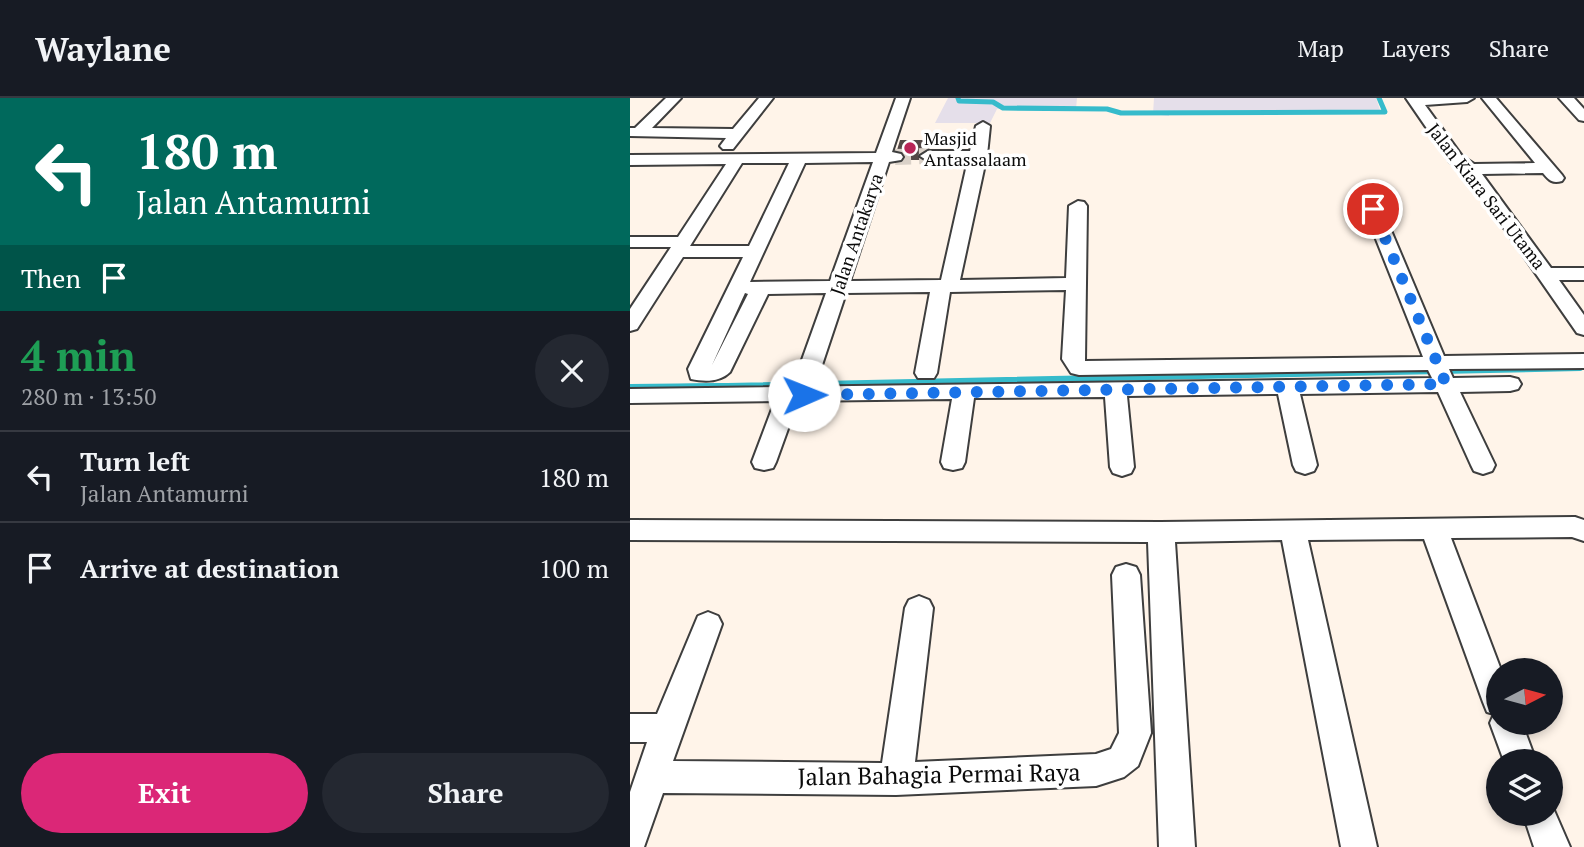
<!DOCTYPE html>
<html lang="en">
<head>
<meta charset="utf-8">
<style>
  :root { --surface:#171b24; --page:#242831; --text:#f1f3f6; --muted:#9ea1a6; --line:#363941; --accent:#db2777 }
  body { margin:0; font-family:"PT Serif",serif; background:var(--page); color:var(--text); height:100vh; display:flex; flex-direction:column; font-size:26px; white-space:nowrap }
  * { box-sizing:border-box; margin:0 }
  p { font-size:23px; color:var(--muted) }
  .icon { flex:none; width:38px; height:38px; fill:none; stroke:currentColor; stroke-width:2; stroke-linecap:round; stroke-linejoin:round }
  .map { position:relative; flex:1; overflow:hidden }
  .sheet { display:flex; flex-direction:column; background:var(--surface); width:630px }
  .sheet>* { flex:none }
  .guide { background:#00695c; color:#fff; overflow:hidden }
  .needle { width:46px; rotate:84deg }
  .buttons { position:absolute; left:856px; top:560px; display:grid; gap:14px }
  .buttons a { display:grid; place-items:center; width:77px; height:77px; border-radius:50%; background:var(--surface); box-shadow:0 4px 10px #0003; font-size:35px }
  .pin { position:absolute; display:grid; place-items:center; width:60px; height:60px; color:#fff; margin:-30px; border:4px solid #fff; border-radius:50%; box-shadow:0 2px 7px #0007 }
  .me { position:absolute; width:77px; margin:-38px; rotate:89deg; stroke-linejoin:round; filter:drop-shadow(0 0 5px #0008) }
  .turn { display:flex; align-items:center; gap:24px; height:147px; padding:0 21px; font-size:32px }
  .turn .icon { width:91px; height:91px; stroke-width:2.5 }
  .turn b { display:block; font-size:49px; line-height:60px }
  .then { display:flex; align-items:center; height:66px; padding:0 21px; background:#0003; gap:14px; font-size:26px }
  .round { display:grid; place-items:center; flex:none; width:74px; height:74px; border-radius:37px; background:var(--page) }
  .head { display:flex; align-items:center; justify-content:space-between; height:119px; padding:0 21px }
  h1 { font-size:42px; font-weight:600; line-height:52px; color:#1e9e55 }
  .action { display:flex; gap:14px; margin-top:auto; padding:14px 21px }
  .action a { flex:1; height:80px; border-radius:42px; background:var(--accent); color:#fff; font-size:28px; font-weight:600; line-height:80px; text-align:center }
  .action a+a { background:var(--page); color:var(--text) }
  ul { padding:0; list-style:none }
  li { display:flex; align-items:center; gap:21px; height:91px; padding:0 21px; border-top:2px solid var(--line) }
  li div { flex:1 }
  li b { display:block; font-size:26px }
  li em { font-style:normal }
  header { display:flex; align-items:center; gap:42px; box-sizing:border-box; height:98px; padding:0 35px; background:var(--surface); border-bottom:2px solid var(--line) }
  header strong { font-size:33px }
  nav { display:flex; gap:38px; margin-inline-start:auto; font-size:24px }
  main { display:flex; flex:1; min-height:0 }
  .map>svg:first-child { display:block }
  .industrial { fill:#e5dfea }
  .lines { fill:none; stroke-linecap:round; stroke-linejoin:round }
  .stream-far2 { stroke:#36bbcb; stroke-width:5 }
  .stream-far1 { stroke:#36bbcb; stroke-width:6 }
  .stream { stroke:#36bbcb; stroke-width:8 }
  .building { fill:#534947 }
  .street-tunnel { stroke:#dad1c8; stroke-width:16; stroke-dasharray:16 8; stroke-linecap:butt }
  .street-casing { stroke:#3e3e3e; stroke-width:4 }
  .street { fill:#fff; fill-rule:evenodd }
  .route { stroke:#1a73e8; stroke-width:12; stroke-dasharray:0 21.6 }
  .poi-dot { fill:#b82557; stroke:#fff; stroke-width:2.5 }
  .labels { text-anchor:middle; dominant-baseline:central; stroke-width:7; stroke-linejoin:round; paint-order:stroke }
  .far-poi-label { font-size:18px; fill:#0b0b0b; stroke:#fff; text-anchor:start }
  .far-street-label { font-size:18px; fill:#0b0b0b; stroke:#fff }
  .near-street-label { font-size:24px; fill:#0b0b0b; stroke:#fff }
</style>
</head>
<body>
<header>
<strong>Waylane</strong>
<nav><a>Map</a><a>Layers</a><a>Share</a></nav>
</header>
<main>
<section class="sheet">
<div class="guide">
<div class="turn"><svg class="icon" aria-label="left" viewBox="0 0 24 24"><path d="M17 20v-9H6M10 6l-5 5 5 5"/></svg><div><b>180 m</b>Jalan Antamurni</div></div>
<div class="then">Then<svg class="icon" aria-label="arrive" viewBox="0 0 24 24"><path d="M6 21V4h12l-3 4 3 4H6"/></svg></div>
</div>
<div class="head"><div><h1>4 min</h1><p>280 m · 13:50</p></div><a class="round"><svg class="icon" aria-label="close" viewBox="0 0 24 24"><path d="M6 6l12 12M18 6L6 18"/></svg></a></div>
<ul>
<li><svg class="icon" aria-label="left" viewBox="0 0 24 24"><path d="M17 20v-9H6M10 6l-5 5 5 5"/></svg><div><b>Turn left</b><p>Jalan Antamurni</p></div><em>180 m</em></li>
<li><svg class="icon" aria-label="arrive" viewBox="0 0 24 24"><path d="M6 21V4h12l-3 4 3 4H6"/></svg><div><b>Arrive at destination</b></div><em>100 m</em></li>
</ul>
<div class="action"><a>Exit</a><a>Share</a></div>
</section>
<div class="map">
<svg width="954" height="749" viewBox="0 0 954 749">
  <rect width="100%" height="100%" fill="#fff4e9"/>
  <path class="industrial" d="M318,0h129l-1,11h-79l-7,14h-55z
    M524,0h222l4,12 -211,1v5l-16,-2z"/>
  <g class="lines">
    <path class="stream-far2" d="M328,0l1,3 34,1 10,6 104,1 14,4 264,-1 -6,-14"/>
    <path class="stream-far1" d="M0,290l950,-20"/>
    <path class="stream" d="M0,290l95,-1"/>
  </g>
  <path class="building" d="M270,42h32l-2,8 -12,7 3,5h-17l-1,-7 -6,-3z"/>
  <g class="lines">
    <path class="street-tunnel" d="M265,59l33,-1"/>
    <g class="street-casing">
      <path id="street" d="M36,0h15l-29,30 81,1 26,-31h14l-40,51h-10l-3,-3 6,-8 -96,-2v-8h5z
        M266,0h14l-18,54 9,2 2,3 -2,3 -12,2 -39,119 91,-1 27,-120 -40,1 -8,-5 8,-5h42l6,-25 7,-4 7,4 -3,29 -27,125 106,-2 3,-72 9,-5 6,1 3,4 -2,155 338,-4 -59,-148 9,-5 9,5 62,147 140,-2v14l-135,1 4,9 57,-1 8,2 3,5 -3,5 -8,2 -50,1 35,73 -3,6 -9,3 -9,-3 -3,-6 -33,-73 -138,2 17,71 -3,6 -9,3 -9,-3 -3,-6 -15,-71 -151,2 7,71 -3,6 -9,3 -9,-3 -3,-6 -5,-70 -131,1 -9,64 -3,6 -9,2 -9,-2 -3,-6 11,-63 -154,2 -22,61 -3,6 -9,2 -9,-2 -3,-6 23,-61 -145,2v-14l802,-11 -4,-8 -349,5 -8,-2 -9,-14 4,-69 -116,2 -13,81 -3,5h-16l-3,-5 15,-81 -84,1 -26,78 -3,5h-16l-3,-5 28,-78 -58,1 -38,78c-10,10 -25,10 -39,7l-3,-10 55,-112h-60l-46,72 -7,2v-22l41,-62h-41v-10h48l48,-73 -96,1v-10l246,-2zM243,64l-43,119 -80,1 55,-119zM112,65h47l-40,83h-59zM115,195l3,1 -36,71z
        M776,0h68l-7,4 -42,3 37,51 12,8 61,-1 -53,-65h14l66,77 2,3 -2,3c-10,3 -13,-1 -19,-8l-61,1 69,94h33v12h-25l25,35v20l-7,-2 -112,-161 -15,-10z
        M929,0h15l10,11v12l-5,-1z
        M945,419l9,3v21l-12,-4 -121,1 50,132h-3v53h24l14,38h-32l-14,-38 4,-9 -7,-2 -4,-10 -59,-163 -116,1 69,307h-36l-59,-307 -107,2 20,305h-36l-11,-305 -518,-2v-20l531,2z
        M496,466l10,3 4,8 11,158 -13,33 -14,11 -28,9 -200,9 -233,-2 -19,54h-14v-55l17,-50h-17v-28h27l41,-98 10,-4 10,4 4,8 -49,137 209,2 23,-155 4,-8 10,-4 10,4 4,8 -18,154 181,-8 15,-5 8,-16 -7,-158 4,-8z
        M920,703l20,46h-36l-11,-33h27z"/>
    </g>
    <use href="#street" class="street"/>
  </g>
  <g class="lines">
    <path class="route" d="M174,297l642,-11 -73,-175"/>
  </g>
  <circle class="poi-dot" cx="280" cy="50" r="7"/>
  <g class="labels">
    <g class="far-poi-label">
      <text x="294" y="40">Masjid<tspan x="294" dy="21">Antassalaam</tspan></text>
    </g>
    <g class="far-street-label">
      <text transform="translate(857 98) rotate(52)">Jalan Kiara Sari Utama</text>
      <text transform="translate(226 136) rotate(-71)">Jalan Antakarya</text>
    </g>
    <g class="near-street-label">
      <text transform="translate(309 676) rotate(-1)">Jalan Bahagia Permai Raya</text>
    </g>
  </g>
</svg>
<div class="buttons">
<a><svg class="needle" viewBox="-14 -14 28 28"><path d="M0-13l5 13h-10z" fill="#e53935"/><path d="M0 13l5-13h-10z" fill="#9ea1a6"/></svg></a>
<a><svg class="icon" aria-label="layers" viewBox="0 0 24 24"><path d="M12 4l9 5-9 5-9-5zM3 14l9 5 9-5"/></svg></a>
</div>
<div class="pin" style="left:743px;top:111px;background:#d93025"><svg class="icon" aria-label="arrive" viewBox="0 0 24 24"><path d="M6 21V4h12l-3 4 3 4H6"/></svg></div>
<svg class="me" style="left:174px;top:297px" viewBox="-20 -20 40 40"><circle r="19" fill="#fff"/><path d="M0-13L10 11 0 6-10 11z" fill="#1a73e8"/></svg>
</div>
</main>
</body>
</html>
